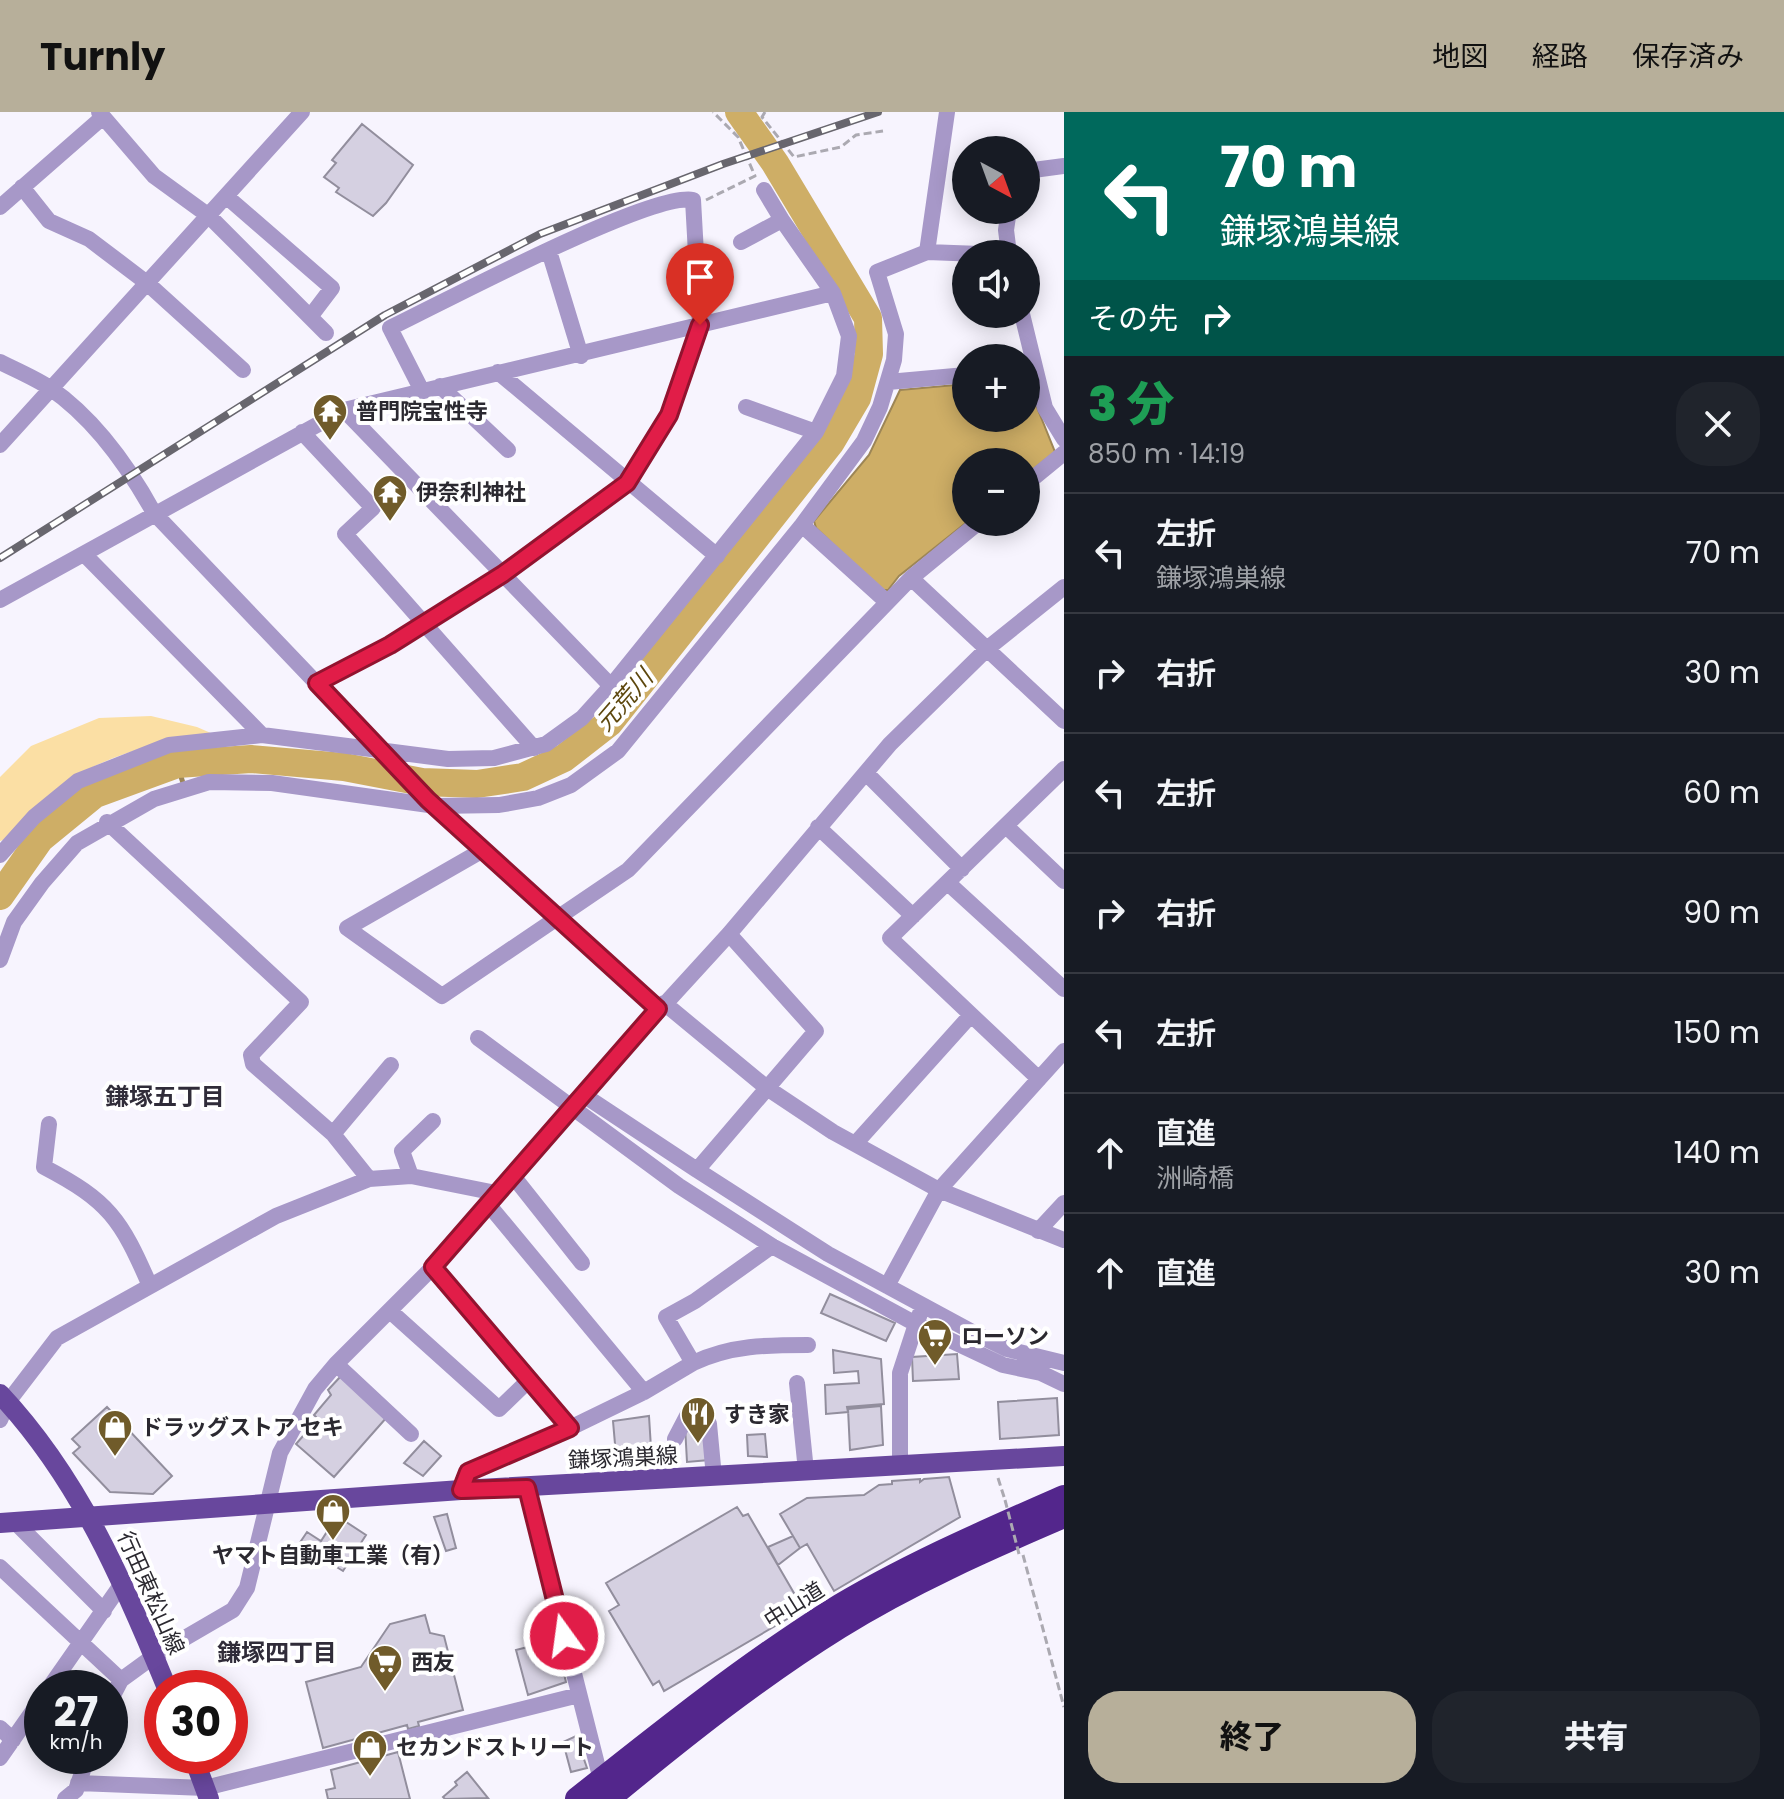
<!DOCTYPE html>
<html lang="ja">
<head>
<meta charset="utf-8">
<style>
  :root { --surface:#171b24; --page:#20242c; --text:#f1f3f6; --muted:#9ea1a6; --line:#363941; --accent:#b7af9a }
  body { margin:0; font-family:Poppins,"Noto Sans JP",sans-serif; background:var(--page); color:var(--text); height:100vh; display:flex; flex-direction:column; font-size:30px; white-space:nowrap }
  * { box-sizing:border-box; margin:0 }
  p { font-size:26px; color:var(--muted) }
  .icon { flex:none; width:44px; height:44px; fill:none; stroke:currentColor; stroke-width:2; stroke-linecap:round; stroke-linejoin:round }
  .map { position:relative; flex:1; overflow:hidden }
  .side { display:flex; flex-direction:column; background:var(--surface); width:720px }
  .side>* { flex:none }
  .top-card { background:#00695c; color:#fff; overflow:hidden }
  .needle { width:52px; rotate:139deg }
  .fabs { position:absolute; left:952px; top:24px; display:grid; gap:16px }
  .fabs a { display:grid; place-items:center; width:88px; height:88px; border-radius:50%; background:var(--surface); box-shadow:0 4px 20px #0003; font-size:40px }
  .speed { position:absolute; left:24px; top:1558px; display:flex; gap:16px; font-size:40px; font-weight:700; text-align:center }
  .speed>* { display:grid; place-content:center; width:104px; height:104px; border-radius:50%; background:var(--surface); box-shadow:0 4px 20px #0003; line-height:1 }
  .speed small { font-size:20px; font-weight:400 }
  .speed .limit { border:12px solid #d22; background:#fff; color:#111 }
  .pin { position:absolute; display:grid; place-items:center; width:68px; height:68px; color:#fff; margin:-82px -34px; border-radius:50% 50% 50% 0; rotate:-45deg; box-shadow:0 0 8px #0007 }
  .pin .icon { rotate:45deg }
  .me { position:absolute; width:88px; margin:-44px; rotate:346deg; stroke-linejoin:round; filter:drop-shadow(0 0 6px #0008) }
  .turn { display:flex; align-items:center; gap:28px; height:168px; padding:0 24px; font-size:36px }
  .turn .icon { width:104px; height:104px; stroke-width:2.5 }
  .turn b { display:block; font-size:56px; line-height:68px }
  .then { display:flex; align-items:center; height:76px; padding:0 24px; background:#0003; gap:16px; font-size:30px }
  .round { display:grid; place-items:center; flex:none; width:84px; height:84px; border-radius:32px; background:var(--page) }
  .head { display:flex; align-items:center; justify-content:space-between; height:136px; padding:0 24px }
  h1 { font-size:48px; font-weight:800; line-height:60px; color:#1e9e55 }
  .action { display:flex; gap:16px; margin-top:auto; padding:16px 24px }
  .action a { flex:1; height:92px; border-radius:32px; background:var(--accent); color:#111; font-size:32px; font-weight:800; line-height:92px; text-align:center }
  .action a+a { background:var(--page); color:var(--text) }
  ul { padding:0; list-style:none }
  li { display:flex; align-items:center; gap:24px; height:120px; padding:0 24px; border-top:2px solid var(--line) }
  li div { flex:1 }
  li b { display:block; font-size:30px }
  li em { font-style:normal }
  header { display:flex; align-items:center; gap:48px; box-sizing:border-box; height:112px; padding:0 40px; background:var(--accent); color:#111 }
  header strong { font-size:38px }
  nav { display:flex; gap:44px; margin-inline-start:auto; font-size:28px }
  main { display:flex; flex:1; min-height:0 }
  .map>svg:first-child { display:block }
  .green { fill:#fbdfa4 }
  .water { fill:#ceae66; stroke:#9d8656; stroke-width:2 }
  .lines { fill:none; stroke-linecap:round; stroke-linejoin:round }
  .stream { stroke:#9d8656; stroke-width:5 }
  .river { stroke:#ceae66; stroke-width:28 }
  .building { fill:#d5d0e1; stroke:#928e9d; stroke-width:2 }
  .path { stroke:#aba9b1; stroke-width:3; stroke-dasharray:8 4; stroke-linecap:butt }
  .minor { stroke:#a798c8; stroke-width:16 }
  .major { stroke:#68479d; stroke-width:20 }
  .highway { stroke:#53268c; stroke-width:24 }
  .rail-casing { stroke:#68666e; stroke-width:8 }
  .rail { stroke:#fff; stroke-width:5; stroke-dasharray:15; stroke-linecap:butt }
  .path-bridge { stroke:#aba9b1; stroke-width:3; stroke-dasharray:8 4; stroke-linecap:butt }
  .route-casing { stroke:#92132f; stroke-width:20 }
  .route { stroke:#e11d48; stroke-width:14 }
  .labels { text-anchor:middle; dominant-baseline:central; stroke-width:8; stroke-linejoin:round; paint-order:stroke }
  .poi-label { font-size:22px; font-weight:bold; fill:#2b2930; stroke:#fff; text-anchor:start }
  .street-label { font-size:22px; fill:#2b2930; stroke:#fff }
  .water-label { font-size:24px; font-style:italic; fill:#5d470d; stroke:#fff }
  .neighbourhood-label { font-size:24px; font-weight:bold; fill:#302c39; stroke:#fff }
</style>
</head>
<body>
<header>
<strong>Turnly</strong>
<nav><a>地図</a><a>経路</a><a>保存済み</a></nav>
</header>
<main>
<div class="map">
<svg width="1064" height="1687" viewBox="0 0 1064 1687">
  <rect width="100%" height="100%" fill="#f7f4fe"/>
  <path class="green" d="M151,604l46,11 16,7c-49,7 -98,18 -140,44 -21,14 -53,59 -73,63v-64l31,-31 68,-28z"/>
  <path class="water" d="M1026,268l29,72 -29,23v-13h-60l1,60 -68,54 -11,14h-7l-65,-62 -2,-7 55,-66 31,-65 66,-6v34h60z"/>
  <g class="lines">
    <path class="stream" d="M177,652l6,19"/>
    <path class="river" d="M0,784l40,-57 55,-45 82,-30 74,-5 93,8 78,15 55,2 46,-7 41,-19 45,-35 222,-281 26,-44 12,-44 -1,-36 -93,-155 -36,-51"/>
  </g>
  <path class="building" d="M362,12l51,41 -27,38 -13,13 -37,-24 3,-4 -15,-11 12,-14 -4,-3z
    M830,1182l65,29 -9,18 -65,-28z
    M833,1238l48,9 3,45 -37,3 1,5 -22,2 -1,-29 34,-2 -1,-12 -24,2z
    M957,1242l2,25 -46,2 -1,-24z
    M341,1264l46,41 -53,60 -38,-33 22,-25 -4,-4 17,-20 -3,-5z
    M1057,1286l2,37 -59,4 -2,-37z
    M881,1294l2,39 -33,5 -2,-41z
    M107,1295l65,69 -19,18 -43,-2 -37,-39 7,-6 -8,-8z
    M649,1304l3,48 -35,3 -4,-46z
    M705,1313l4,35 -22,2 -2,-36z
    M765,1322l2,23 -19,-1 -1,-21z
    M424,1329l17,15 -18,20 -19,-13z
    M949,1365l11,40 -126,74 -27,-47 -7,4 -20,-34 27,-16 57,-3 15,-10 13,-1v-3l28,-2v3l4,-3z
    M737,1395l6,9 5,-2 50,86 -9,6 5,9 -130,76 -5,-10 -6,4 -44,-74 10,-6 -13,-22z
    M447,1402l9,34 -10,3 -12,-34z
    M337,1404l29,19 -23,36 -44,-27 8,-12 14,9z
    M793,1424l7,12 -22,17 -10,-18z
    M425,1503l5,18 14,3 19,74 -45,12 1,4 -11,3 -1,-4 -84,23 -17,-66 55,-15 29,-43z
    M555,1528l11,42 -38,13 -12,-45z
    M576,1624l11,32 -16,4 -8,-30z
    M398,1640l12,47h-82l-2,-9 9,-2 -4,-18z
    M467,1660l21,26 -43,1 -2,-2 14,-12 -2,-3z"/>
  <g class="lines">
    <path class="path" d="M765,0l-3,5 32,40 47,-10 15,-12 27,-4
      M706,88l49,-24 -17,-39 -25,-25
      M998,1366l7,22
      M1023,1443l41,152"/>
    <path class="minor" d="M99,0l55,64 55,40 117,117
      M1026,59l38,-5
      M22,75l27,34 40,18 58,44 96,87
      M764,78l18,30
      M227,85l105,91 -22,29
      M0,95l103,-90
      M741,130l41,-22 51,73
      M549,139l32,105
      M927,140l20,-140
      M1009,142l-3,-24 3,-20
      M1022,202l23,94 19,31
      M0,250c16,8 35,16 50,26 45,31 78,78 104,125l274,287 230,209
      M498,260l219,184
      M888,270l78,-7
      M440,274l68,64
      M746,295l70,25
      M344,298l267,276
      M302,320l71,76 -28,26 189,214
      M0,333l302,-333
      M1026,372l38,-31
      M802,413l85,77
      M84,442l178,181
      M911,466l153,143
      M0,488l344,-190 489,-117 16,43 -5,40 -28,56 -205,254 -29,32 -36,26 -52,14 -46,1 -186,-24 -93,10 -91,36 -44,36 -34,38
      M317,571l73,-38 113,-71 124,-91 42,-68 31,-90 -7,-125c-41,-9 -253,104 -303,128l32,63
      M866,661l96,96
      M107,710l194,180 -50,53 2,9 80,70 36,45
      M1006,714l58,55
      M818,715l95,89
      M483,738l-136,78 95,68 186,-126 283,-292 68,-56
      M948,771l116,106
      M729,822l87,97 -119,139 131,84 148,80 31,15 57,14
      M0,848l14,-38 28,-39 35,-40 77,-44 55,-17 63,1 164,23 63,-1 39,-7 33,-13 47,-34 184,-226 62,-84 16,-34 14,-47 2,-26 -19,-62 50,-20 53,2
      M664,891l103,85 66,44 106,58 125,50
      M478,926l201,148 93,60 144,78 7,-18
      M1039,967l-149,-141 174,-169
      M582,982l115,76
      M49,1012l-5,43c65,34 77,52 106,119
      M333,1022l58,-69
      M855,1032l116,-129
      M411,1064l-9,-25 31,-30
      M513,1064l69,87
      M488,1092l156,188
      M1038,1119l26,-28
      M433,1155l137,161 -102,44 -7,18
      M887,1174l52,-96 125,-139
      M390,1199l109,98 30,-29
      M693,1251c38,-18 74,-18 115,-18
      M336,1252l75,70
      M797,1271l9,88
      M0,1308l8,-18 49,-64 219,-122 93,-37 42,-3 85,17
      M570,1316l74,-36 49,-29 -27,-46 29,-16 77,-55
      M675,1327l12,-23 18,2 4,6 5,53
      M900,1354v-93l16,-49 87,41 38,8 23,11
      M527,1376l74,292
      M15,1410l89,89
      M0,1455l121,113
      M49,1576l74,-106
      M110,1589l11,-21 33,-24 79,-46 14,-22 33,-135 35,-64 21,-25 97,-97 137,-159 159,-174 161,-190 98,-96 76,-61
      M0,1616l13,12
      M0,1646l42,-60
      M78,1671l127,5 374,-93
      M65,1687l11,-9 12,-34"/>
    <path class="major" d="M0,1282c79,84 124,189 167,294
      M0,1411l461,-33 603,-34
      M193,1644l16,43"/>
    <path class="highway" d="M577,1687c82,-65 163,-130 251,-186 75,-46 156,-81 236,-116
      M608,1687c74,-61 149,-121 231,-172 71,-44 148,-78 225,-111"/>
    <g class="rail-casing">
      <path id="rail" d="M0,446l385,-243 155,-81 183,-70 155,-52"/>
    </g>
    <use href="#rail" class="rail"/>
    <path class="path-bridge" d="M1005,1388l14,54"/>
  </g>
  <g class="lines">
    <g class="route-casing">
      <path id="route" d="M564,1524l-37,-148 -66,2 7,-18 102,-44 -137,-161 225,-258 -230,-209 -111,-117 73,-38 113,-71 124,-91 42,-68 31,-90"/>
    </g>
    <use href="#route" class="route"/>
  </g>
  <defs>
    <g id="temple-pin" transform="scale(1.8)"><path d="M0 17L-7.5 6A9.5 9.5 0 1 1 7.5 6Z" fill="#705b2a" stroke="#fff"/><path d="M0-6L5-2H3V0L6.5 2.5H4V6H1.5V3h-3V6H-4V2.5H-6.5L-3 0V-2H-5Z" fill="#fff"/></g>
    <g id="supermarket-pin" transform="scale(1.8)"><path d="M0 17L-7.5 6A9.5 9.5 0 1 1 7.5 6Z" fill="#705b2a" stroke="#fff"/><path d="M-6-5.5h2.5l.6 2H6L4.5 2H-2.5L-4.4-4H-6ZM-1.5 3.2a1.3 1.3 0 1 0 .1 0ZM3 3.2a1.3 1.3 0 1 0 .1 0Z" fill="#fff"/></g>
    <g id="restaurant-pin" transform="scale(1.8)"><path d="M0 17L-7.5 6A9.5 9.5 0 1 1 7.5 6Z" fill="#705b2a" stroke="#fff"/><path d="M-5-6h1v4h1v-4h1v4h1v-4h1v5L-1.5 .5V6h-2V.5L-5-1ZM5-6V6H3V1.5H1.5Q1.5-4 5-6Z" fill="#fff"/></g>
    <g id="shop-pin" transform="scale(1.8)"><path d="M0 17L-7.5 6A9.5 9.5 0 1 1 7.5 6Z" fill="#705b2a" stroke="#fff"/><path d="M-5-2.5h2.3a2.7 3.5 0 0 1 5.4 0H5L5.5 6h-11ZM-1.5-2.5h3a1.5 2.3 0 0 0-3 0Z" fill="#fff"/></g>
  </defs>
  <g fill-rule="evenodd">
    <use href="#temple-pin" x="330" y="299"/>
    <use href="#temple-pin" x="390" y="380"/>
    <use href="#supermarket-pin" x="935" y="1224"/>
    <use href="#restaurant-pin" x="698" y="1302"/>
    <use href="#shop-pin" x="115" y="1315"/>
    <use href="#shop-pin" x="333" y="1399"/>
    <use href="#supermarket-pin" x="385" y="1550"/>
    <use href="#shop-pin" x="370" y="1635"/>
  </g>
  <g class="labels">
    <g class="poi-label">
      <text x="356" y="299">普門院宝性寺</text>
      <text x="416" y="380">伊奈利神社</text>
      <text x="961" y="1224">ローソン</text>
      <text x="724" y="1302">すき家</text>
      <text x="141" y="1315">ドラッグストア セキ</text>
      <text x="333" y="1443" text-anchor="middle">ヤマト自動車工業（有）</text>
      <text x="411" y="1550">西友</text>
      <text x="396" y="1635">セカンドストリート</text>
    </g>
    <g class="street-label">
      <text transform="translate(623 1346) rotate(-3)">鎌塚鴻巣線</text>
      <text transform="translate(151 1481) rotate(66)">行田東松山線</text>
      <text transform="translate(794 1493) rotate(-32)">中山道</text>
    </g>
    <g class="water-label">
      <text transform="translate(624 588) rotate(-49)">元荒川</text>
    </g>
    <g class="neighbourhood-label">
      <text x="165" y="984">鎌塚五丁目</text>
      <text x="277" y="1540">鎌塚四丁目</text>
    </g>
  </g>
</svg>
<div class="fabs">
<a><svg class="needle" viewBox="-14 -14 28 28"><path d="M0-13l5 13h-10z" fill="#e53935"/><path d="M0 13l5-13h-10z" fill="#9ea1a6"/></svg></a>
<a><svg class="icon" aria-label="sound" viewBox="0 0 24 24"><path d="M4 9h4l5-4v14l-5-4H4zM17 9q2 3 0 6"/></svg></a>
<a>+</a>
<a>−</a>
</div>
<div class="speed"><div>27<small>km/h</small></div><div class="limit">30</div></div>
<div class="pin" style="left:700px;top:213px;background:#d93025"><svg class="icon" aria-label="arrive" viewBox="0 0 24 24"><path d="M6 21V4h12l-3 4 3 4H6"/></svg></div>
<svg class="me" style="left:564px;top:1524px" viewBox="-20 -20 40 40"><circle r="17" fill="#e11d48" stroke="#fff" stroke-width="3"/><path d="M0-11L8 9 0 5-8 9z" fill="#fff"/></svg>
</div>
<section class="side">
<div class="top-card">
<div class="turn"><svg class="icon" aria-label="left" viewBox="0 0 24 24"><path d="M17 20v-9H6M10 6l-5 5 5 5"/></svg><div><b>70 m</b>鎌塚鴻巣線</div></div>
<div class="then">その先<svg class="icon" aria-label="right" viewBox="0 0 24 24"><path d="M7 20v-9h11M14 6l5 5-5 5"/></svg></div>
</div>
<div class="head"><div><h1>3 分</h1><p>850 m · 14:19</p></div><a class="round"><svg class="icon" aria-label="close" viewBox="0 0 24 24"><path d="M6 6l12 12M18 6L6 18"/></svg></a></div>
<ul>
<li><svg class="icon" aria-label="left" viewBox="0 0 24 24"><path d="M17 20v-9H6M10 6l-5 5 5 5"/></svg><div><b>左折</b><p>鎌塚鴻巣線</p></div><em>70 m</em></li>
<li><svg class="icon" aria-label="right" viewBox="0 0 24 24"><path d="M7 20v-9h11M14 6l5 5-5 5"/></svg><div><b>右折</b></div><em>30 m</em></li>
<li><svg class="icon" aria-label="left" viewBox="0 0 24 24"><path d="M17 20v-9H6M10 6l-5 5 5 5"/></svg><div><b>左折</b></div><em>60 m</em></li>
<li><svg class="icon" aria-label="right" viewBox="0 0 24 24"><path d="M7 20v-9h11M14 6l5 5-5 5"/></svg><div><b>右折</b></div><em>90 m</em></li>
<li><svg class="icon" aria-label="left" viewBox="0 0 24 24"><path d="M17 20v-9H6M10 6l-5 5 5 5"/></svg><div><b>左折</b></div><em>150 m</em></li>
<li><svg class="icon" aria-label="ahead" viewBox="0 0 24 24"><path d="M12 20V5M6 11l6-6 6 6"/></svg><div><b>直進</b><p>洲崎橋</p></div><em>140 m</em></li>
<li><svg class="icon" aria-label="ahead" viewBox="0 0 24 24"><path d="M12 20V5M6 11l6-6 6 6"/></svg><div><b>直進</b></div><em>30 m</em></li>
</ul>
<div class="action"><a>終了</a><a>共有</a></div>
</section>
</main>
</body>
</html>
